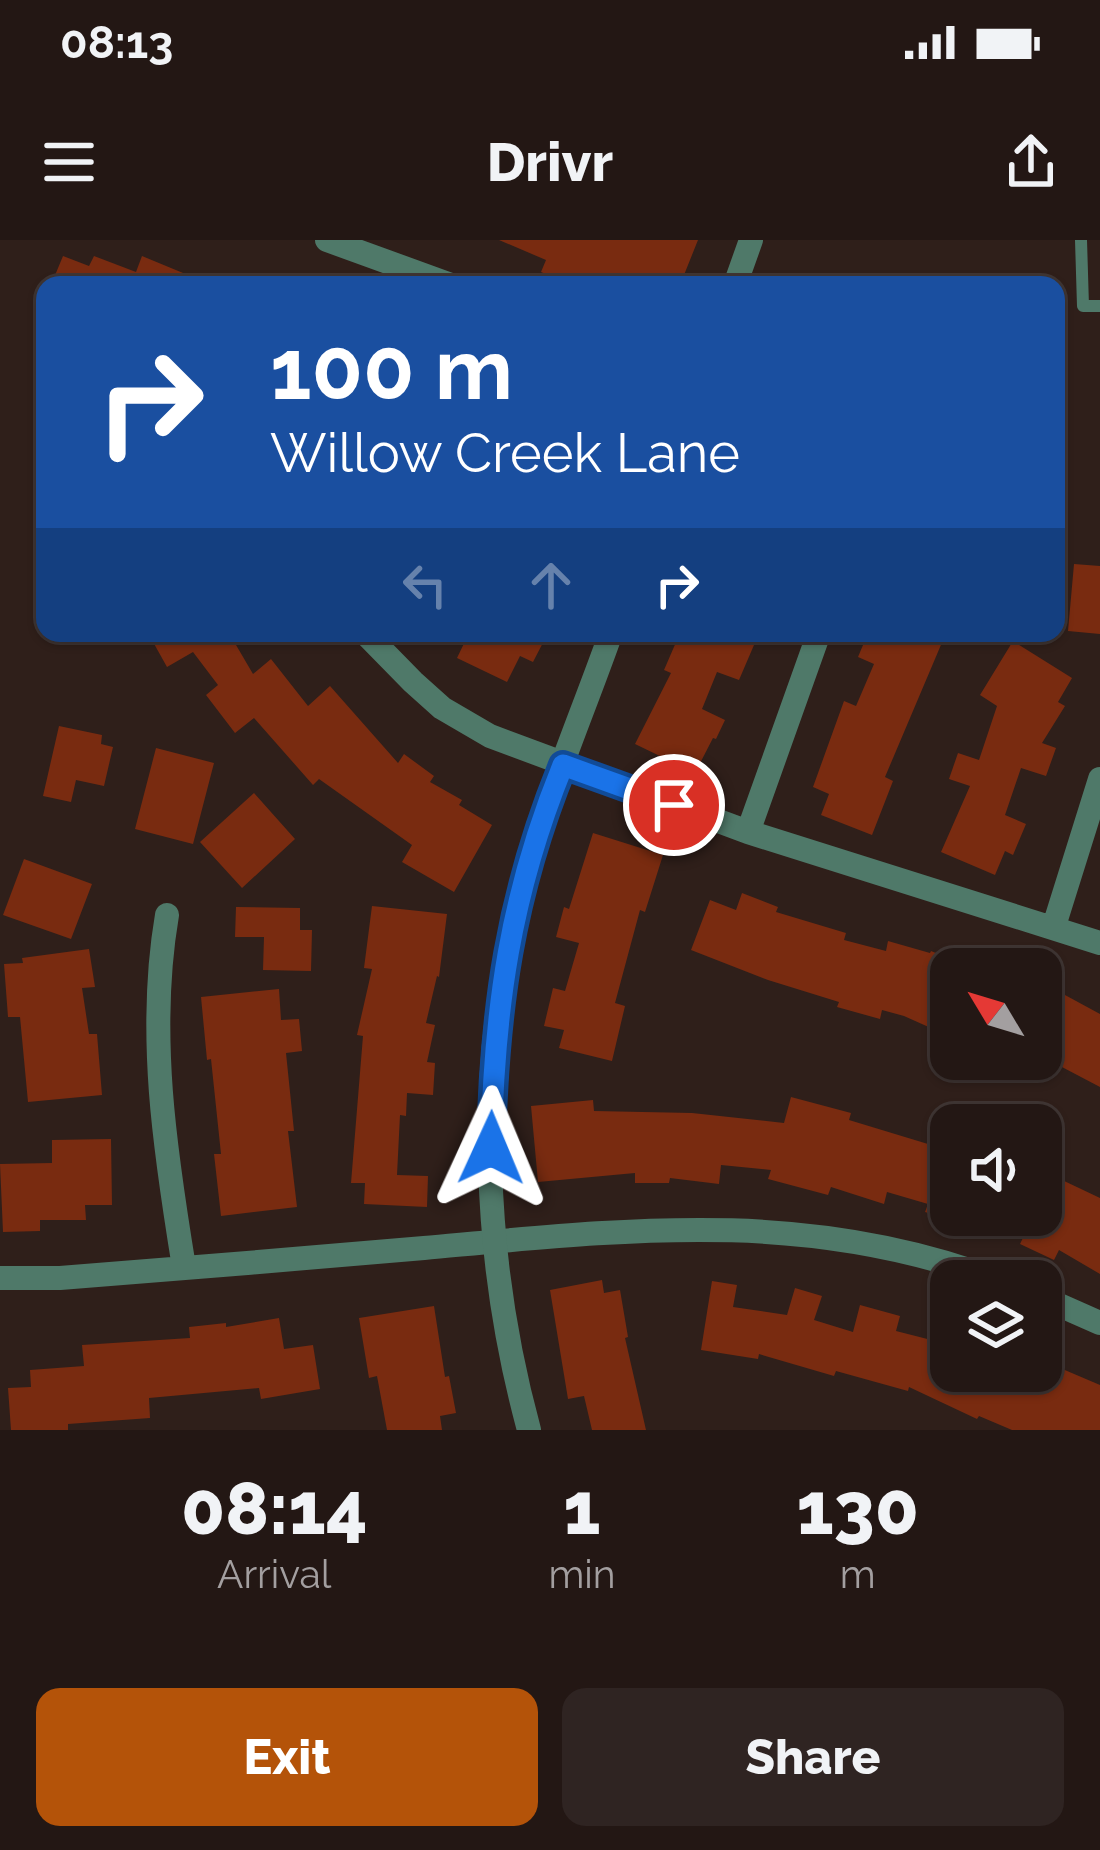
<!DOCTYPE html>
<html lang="en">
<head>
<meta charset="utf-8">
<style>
  :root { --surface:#231714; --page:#2f2422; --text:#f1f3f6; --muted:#a39fa0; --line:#403634; --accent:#b45309 }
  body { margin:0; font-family:Raleway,sans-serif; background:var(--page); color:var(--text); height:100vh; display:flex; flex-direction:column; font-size:45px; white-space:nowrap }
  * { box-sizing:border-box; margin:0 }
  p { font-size:39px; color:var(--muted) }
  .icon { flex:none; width:66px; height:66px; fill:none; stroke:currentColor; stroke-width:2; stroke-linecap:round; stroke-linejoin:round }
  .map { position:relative; height:1190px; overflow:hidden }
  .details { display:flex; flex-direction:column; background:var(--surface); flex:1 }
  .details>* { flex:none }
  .top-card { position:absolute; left:36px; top:36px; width:1029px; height:366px; border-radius:24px; box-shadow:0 3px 9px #0004,0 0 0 3px var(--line); background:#1a4fa0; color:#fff; overflow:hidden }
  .needle { width:78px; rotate:308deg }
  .tools { position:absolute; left:930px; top:708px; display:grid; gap:24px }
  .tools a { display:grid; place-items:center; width:132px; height:132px; border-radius:24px; background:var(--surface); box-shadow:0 3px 9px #0004,0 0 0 3px var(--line); font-size:60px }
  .pin { position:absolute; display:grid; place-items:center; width:102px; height:102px; color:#fff; margin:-51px; border:6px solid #fff; border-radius:50%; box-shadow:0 3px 12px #0007 }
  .me { position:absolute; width:132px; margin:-66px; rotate:1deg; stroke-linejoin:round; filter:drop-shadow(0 0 9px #0008) }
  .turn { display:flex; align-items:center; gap:42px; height:252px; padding:0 36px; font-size:54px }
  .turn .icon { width:156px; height:156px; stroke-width:2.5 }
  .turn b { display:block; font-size:84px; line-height:102px }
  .lanes { display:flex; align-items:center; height:114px; padding:0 36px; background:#0003; justify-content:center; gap:60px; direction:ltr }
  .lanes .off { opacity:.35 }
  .eta { display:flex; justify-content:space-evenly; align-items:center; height:204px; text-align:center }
  .eta b { font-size:72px; font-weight:800; line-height:84px }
  .action { display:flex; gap:24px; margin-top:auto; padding:24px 36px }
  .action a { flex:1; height:138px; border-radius:24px; background:var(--accent); color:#fff; font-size:48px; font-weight:800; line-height:138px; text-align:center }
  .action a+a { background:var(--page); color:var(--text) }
  .status { display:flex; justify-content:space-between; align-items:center; height:84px; padding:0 60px; background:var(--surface); direction:ltr }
  .status svg { height:33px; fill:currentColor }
  header { display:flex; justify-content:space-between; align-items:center; height:156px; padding:0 36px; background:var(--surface); font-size:54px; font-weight:800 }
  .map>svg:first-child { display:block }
  .building { fill:#792b10 }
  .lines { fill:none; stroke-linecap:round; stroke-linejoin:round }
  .service { stroke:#4f7969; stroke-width:12 }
  .minor { stroke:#4f7969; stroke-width:24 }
  .tertiary { stroke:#4f7969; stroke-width:24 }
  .route-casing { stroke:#114b97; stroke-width:30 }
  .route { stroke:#1a73e8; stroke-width:21 }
</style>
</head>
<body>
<div class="status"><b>08:13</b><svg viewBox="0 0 49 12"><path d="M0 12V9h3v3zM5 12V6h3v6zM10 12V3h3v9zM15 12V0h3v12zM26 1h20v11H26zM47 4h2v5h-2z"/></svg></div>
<header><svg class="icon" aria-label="menu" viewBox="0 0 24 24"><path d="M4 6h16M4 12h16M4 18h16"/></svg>Drivr<svg class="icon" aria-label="share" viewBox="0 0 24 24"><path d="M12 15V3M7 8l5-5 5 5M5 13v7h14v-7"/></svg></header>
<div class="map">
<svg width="1100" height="1190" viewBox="0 0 1100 1190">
  <rect width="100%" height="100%" fill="#2f1f1a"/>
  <path class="building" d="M499,0h199l-18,45h-109l-30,-13 5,-12z
    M63,16l26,10 5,-10 42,16 6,-16 70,29h-161z
    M1074,324l26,2v68l-32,-3z
    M148,393h81l24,41 18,-15 37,47 22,-20 68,77 6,-9 30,22 -4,6 32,18 -3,5 33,20 -38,67 -52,-30 10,-17 -93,-66 -6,6 -59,-67 -19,15 -29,-38 12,-10 -25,-33 -26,15z
    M469,393h79l-15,29 -13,-6 -13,26 -50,-24z
    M680,393h44l30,12 -15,35 -22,-8 -15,37 23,11 -9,19 -3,-1 -18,35 -60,-29 36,-71 -7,-3z
    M868,393h78l-61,144 8,4 -21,54 -51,-20 8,-21 -16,-7 31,-86 12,5 18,-42 -16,-7z
    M1013,401l59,37 -14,24 7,4 -23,37 14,5 -10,28 -25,-8 -16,47 21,9 -13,31 -8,-4 -10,24 -54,-23 29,-66 -21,-7 9,-26 21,7 18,-54 -17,-11z
    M59,486l43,9 -1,9 12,3 -9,39 -28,-6 -5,22 -28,-6z
    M156,508l58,15 -21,81 -58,-15z
    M254,553l41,46 -53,49 -42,-46z
    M593,593l70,22 -18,57 -5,-2 -25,93 10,3 -13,55 -53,-13 5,-18 -20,-4 9,-38 12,3 14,-48 -23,-6 8,-30 5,2z
    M24,619l68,25 -21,55 -68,-24z
    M742,653l36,14 -2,5 70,21 -2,7 42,11 2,-10 42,12 1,-2 20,8v78l-47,-21 -22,-6 -2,9 -43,-12 2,-5 -71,-22 -77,-30 19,-50 26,10z
    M372,666l75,8 -8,63 -2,-1 -11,47 9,2 -8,37 8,1 -2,32 -26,-2 -1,23 -6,-1 -3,60 31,1 -1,31 -63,-3 1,-21h-14l12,-147 -6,-1 15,-66 -8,-1z
    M236,667l64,1v22h12l-1,41 -48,-1 1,-33h-29z
    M89,709l6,38 -13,1 7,46h8l5,61 -74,7 -8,-85h-12l-4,-53 19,-1 -1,-5z
    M1041,747l24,8 35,19v73l-59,-31z
    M279,749l2,31 18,-1 3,32 -16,2 8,78h-6l9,76 -76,9 -7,-62h7l-10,-95 -4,1 -6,-63z
    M979,819h63l-8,23 -55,-20z
    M791,857l60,16 -2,7 102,31v69l-26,-8 3,-8 -41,-12 -3,12 -53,-17 -3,8 -60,-16 3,-9 -50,-5 -2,19 -49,-6 -1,5h-34v-10l-97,9 -7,-76 62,-6 1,11 98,2 92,10z
    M111,899l1,66h-27l1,15h-46v11l-37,1 -3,-68 52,-1v-23z
    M1041,930l59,28v76l-41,-24 -5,10 -34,-16 14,-29h7z
    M602,1040l2,13 16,-3 8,47 -3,1 21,92h-54l-8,-34 -16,3 -18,-109z
    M712,1041l25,4 -4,22 54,8 8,-27 27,8 -8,24 39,12 7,-27 40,11 -4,15 51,13 -6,19 10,5v3h42l49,21 11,-27 47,20v45h-88l-33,-14 -2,3 -68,-32 -1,4 -72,-20 -2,5 -75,-22 -1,5 -57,-9z
    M434,1066l11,71 4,-1 7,37 -16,3 2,14h-55l-10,-54 -8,2 -10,-60z
    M279,1078l5,31 29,-4 7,44 -59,10 -2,-11 -110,10 1,20 -82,6v6h-57l-3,-42 23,-1 -1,-17 54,-4 -2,-21 108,-7 -1,-11 37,-4v4z"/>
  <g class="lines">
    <path class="service" d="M1081,0l2,66h17"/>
    <path class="minor" d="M327,0l124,45
      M365,393l48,49 29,26 48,28 258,96 352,111
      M748,592l71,-199
      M167,675c-20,117 -2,236 17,352
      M1054,686l46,-147
      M0,1038h60c121,-10 243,-19 364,-30 199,-18 383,-41 576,33
      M1041,1057l59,26"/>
    <path class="tertiary" d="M735,45l16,-45
      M529,1190c-46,-169 -54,-357 -11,-528 23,-92 61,-179 93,-269"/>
  </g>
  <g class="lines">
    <g class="route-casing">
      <path id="route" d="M491,908c3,-139 19,-253 72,-383l111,40"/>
    </g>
    <use href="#route" class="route"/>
  </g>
</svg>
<div class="tools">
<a><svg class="needle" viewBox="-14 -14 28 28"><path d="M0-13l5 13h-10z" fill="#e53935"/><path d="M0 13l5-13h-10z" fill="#a39fa0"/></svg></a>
<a><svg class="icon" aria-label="sound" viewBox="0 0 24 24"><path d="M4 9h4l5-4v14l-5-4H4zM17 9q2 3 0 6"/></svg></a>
<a><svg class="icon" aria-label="layers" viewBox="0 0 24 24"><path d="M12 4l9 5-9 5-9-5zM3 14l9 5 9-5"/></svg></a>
</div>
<div class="pin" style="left:674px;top:565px;background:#d93025"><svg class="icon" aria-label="arrive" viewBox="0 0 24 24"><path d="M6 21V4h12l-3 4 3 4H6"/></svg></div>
<svg class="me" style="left:491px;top:908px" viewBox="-20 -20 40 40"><path d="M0-17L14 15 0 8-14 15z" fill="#1a73e8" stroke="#fff" stroke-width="4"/></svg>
<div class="top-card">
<div class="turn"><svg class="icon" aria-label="right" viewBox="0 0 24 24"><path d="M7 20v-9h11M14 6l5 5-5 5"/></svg><div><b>100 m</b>Willow Creek Lane</div></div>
<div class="lanes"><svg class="icon off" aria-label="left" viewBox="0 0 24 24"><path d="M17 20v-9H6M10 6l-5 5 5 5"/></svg><svg class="icon off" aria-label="ahead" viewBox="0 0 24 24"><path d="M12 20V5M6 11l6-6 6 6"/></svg><svg class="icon" aria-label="right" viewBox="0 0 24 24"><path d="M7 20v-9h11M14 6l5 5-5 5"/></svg></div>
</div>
</div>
<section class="details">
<div class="eta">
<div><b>08:14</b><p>Arrival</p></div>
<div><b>1</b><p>min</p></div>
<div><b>130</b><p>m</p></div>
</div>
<div class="action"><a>Exit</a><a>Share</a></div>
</section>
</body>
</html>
